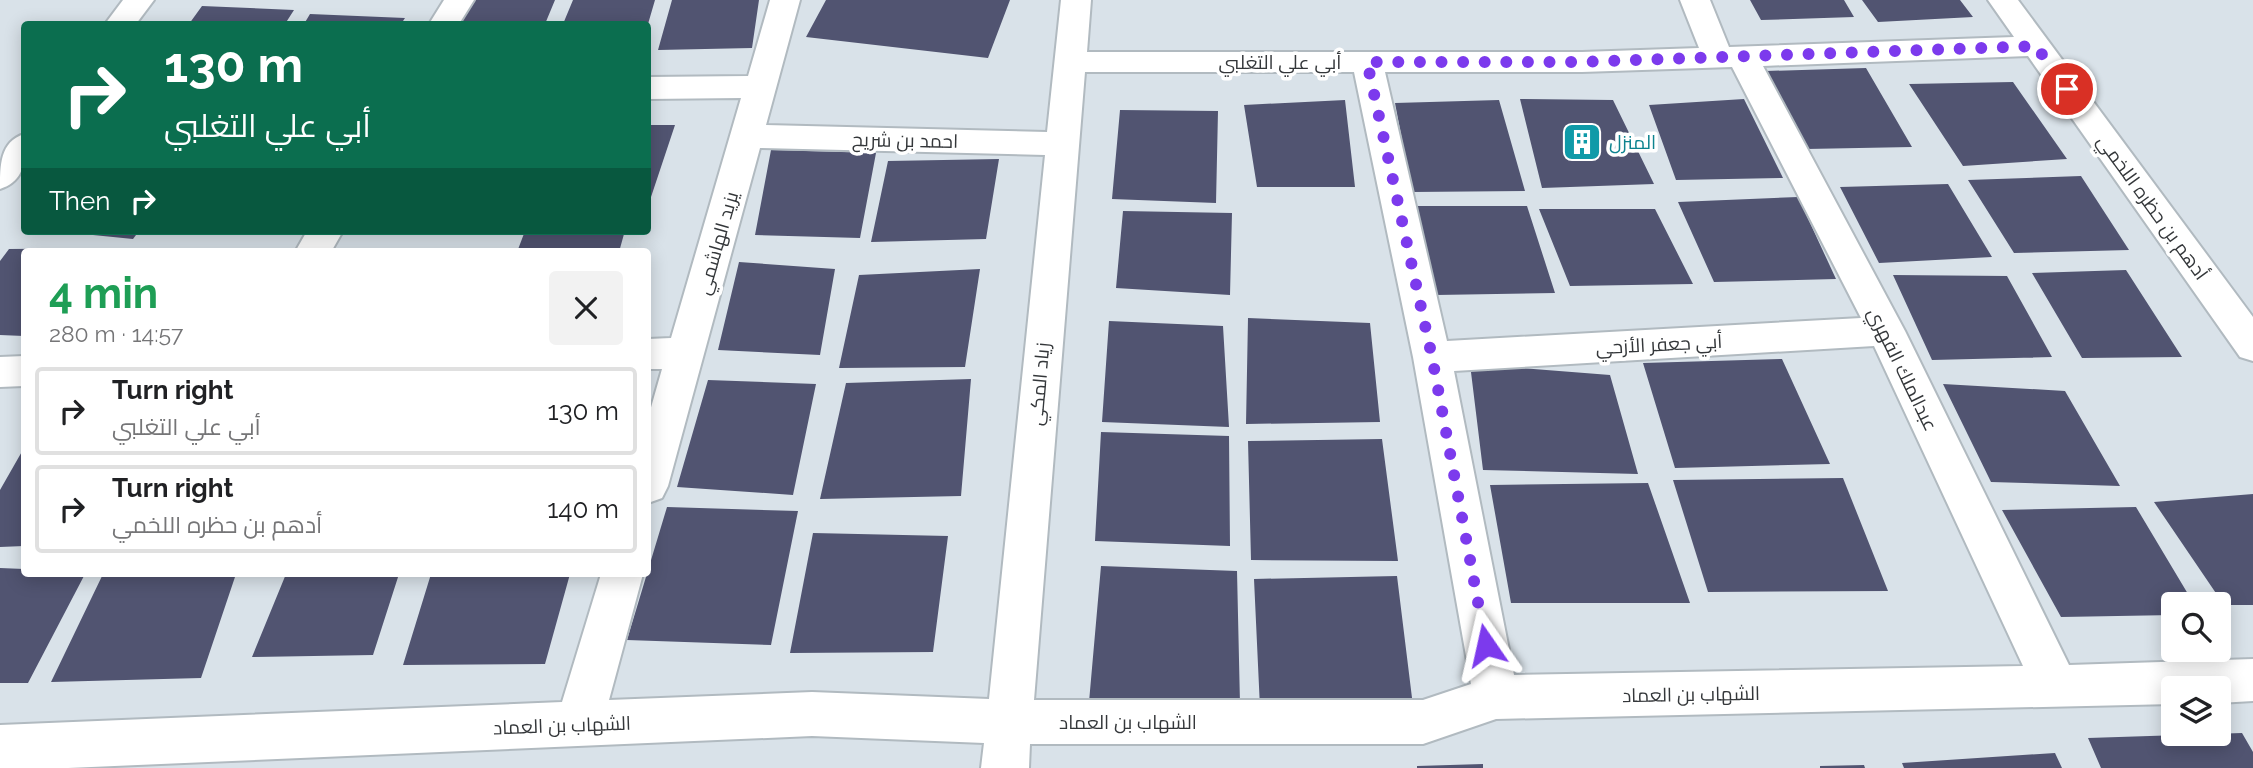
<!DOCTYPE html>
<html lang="en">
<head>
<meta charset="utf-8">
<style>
  :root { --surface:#fff; --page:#f2f2f2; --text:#202124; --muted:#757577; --line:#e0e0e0 }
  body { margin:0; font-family:Raleway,Cairo,sans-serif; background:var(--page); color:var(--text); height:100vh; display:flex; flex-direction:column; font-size:26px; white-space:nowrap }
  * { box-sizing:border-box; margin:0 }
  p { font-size:23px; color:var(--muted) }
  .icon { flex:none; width:38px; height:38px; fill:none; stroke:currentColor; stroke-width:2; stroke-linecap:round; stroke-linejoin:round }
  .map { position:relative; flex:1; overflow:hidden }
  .side { position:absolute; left:21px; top:248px; width:630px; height:329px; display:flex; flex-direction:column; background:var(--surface); border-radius:7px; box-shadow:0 4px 18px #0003 }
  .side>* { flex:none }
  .top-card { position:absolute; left:21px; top:21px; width:630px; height:214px; border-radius:7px; box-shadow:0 4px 18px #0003; background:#0b6e4f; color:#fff; overflow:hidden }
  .tools { position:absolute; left:2161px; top:592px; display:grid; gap:14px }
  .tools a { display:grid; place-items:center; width:70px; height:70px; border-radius:7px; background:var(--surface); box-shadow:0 4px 18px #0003; font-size:35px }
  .pin { position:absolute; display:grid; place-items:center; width:60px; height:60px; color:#fff; margin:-30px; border:4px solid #fff; border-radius:50%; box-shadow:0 2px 7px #0007 }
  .me { position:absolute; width:77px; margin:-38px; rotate:349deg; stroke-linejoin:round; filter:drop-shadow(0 0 5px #0008) }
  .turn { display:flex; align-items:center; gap:24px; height:147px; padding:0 28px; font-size:32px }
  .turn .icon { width:91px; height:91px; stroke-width:2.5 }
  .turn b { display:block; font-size:49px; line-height:60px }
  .then { display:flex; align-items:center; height:66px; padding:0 28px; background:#0003; gap:14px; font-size:26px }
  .round { display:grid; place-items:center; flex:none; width:74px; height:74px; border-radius:7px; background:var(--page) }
  .overview { display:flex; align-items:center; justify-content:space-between; height:119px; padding:0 28px }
  h1 { font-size:42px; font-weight:700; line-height:52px; color:#1e9e55 }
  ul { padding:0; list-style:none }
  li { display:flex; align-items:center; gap:21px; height:88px; margin:0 14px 10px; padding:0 14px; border:4px solid var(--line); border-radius:7px }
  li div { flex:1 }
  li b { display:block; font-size:26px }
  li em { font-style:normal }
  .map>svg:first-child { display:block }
  .building { fill:#515471 }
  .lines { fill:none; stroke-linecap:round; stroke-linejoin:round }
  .minor-casing { stroke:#b1bac0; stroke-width:4 }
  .minor { fill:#fff; fill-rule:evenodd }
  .route { stroke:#7c3aed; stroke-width:12; stroke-dasharray:0 21.6 }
  .labels { text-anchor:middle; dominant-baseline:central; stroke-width:7; stroke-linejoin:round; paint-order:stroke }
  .street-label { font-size:19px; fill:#34373a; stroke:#fff }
  .culture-label { font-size:19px; fill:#0d838f; stroke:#fff; text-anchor:start }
</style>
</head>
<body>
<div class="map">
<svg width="2253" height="768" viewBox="0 0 2253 768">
  <rect width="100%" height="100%" fill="#d9e2e9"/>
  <path class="building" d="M470,0h85l-10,24h-88z
    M573,0h82l-7,24h-85z
    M672,0h87l-7,48 -94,2z
    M826,0h184l-22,58 -182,-21z
    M1750,0h94l10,17 -93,3z
    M1862,0h98l13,17 -95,5z
    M202,6l92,4 -9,14h-96z
    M310,14l95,4 -4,6h-97z
    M1866,68l46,79 -106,2 -40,-78z
    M2013,82l54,77 -104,7 -54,-82z
    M1520,99l93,1 41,84 -112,4z
    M1744,99l39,79 -107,2 -27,-75z
    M1345,100l10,87h-98l-13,-82z
    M1499,100l26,91 -113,1 -17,-89z
    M1120,110l98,1 -2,92 -104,-4z
    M648,125h27l-27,81z
    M771,150l105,3 -16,85 -105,-3z
    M999,159l-13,80 -115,3 17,-81z
    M2081,176l48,74 -115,3 -46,-73z
    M1948,184l44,73 -113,6 -39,-76z
    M1798,197l38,82 -122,3 -36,-80z
    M1414,206h113l28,87 -119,2z
    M1539,209h116l38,75 -123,2z
    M1123,211l109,2 -2,82 -114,-7z
    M53,231h86l-6,8z
    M525,231h31l68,3 -5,18h-102z
    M128,248l-3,4h-101v84l-24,-1v-74l9,-12z
    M739,262l96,7 -15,86 -102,-5z
    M980,269l-15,98 -126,1 20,-93z
    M2126,270l56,87 -100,1 -50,-85z
    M1893,275l114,1 45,81 -120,3z
    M1248,318l122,5 10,99 -134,2z
    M1109,321l114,5 6,101 -127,-5z
    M1782,359l48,105 -155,4 -32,-105z
    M1470,364l140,11 28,99 -155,-4z
    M971,379l-10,117 -141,3 26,-116z
    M708,380l108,4 -23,111 -116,-8z
    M1943,384l122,7 55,95 -129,-4z
    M1101,432l128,4 1,110 -135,-5z
    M1382,439l16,122 -147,-1 -3,-119z
    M24,448v98l-24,1v-57z
    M1843,478l45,113 -180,1 -35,-112z
    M1648,483l42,120h-179l-21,-118z
    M2253,494v111h-29l-70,-103z
    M667,507l131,4 -27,134 -144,-5z
    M2136,507l58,97h-20v11l-113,2 -59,-107z
    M813,533l135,3 -15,116 -143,1z
    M1101,566l136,5 3,133 -151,-2z
    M0,568l24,1v5h61l-57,109h-28z
    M103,574h133l-35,104 -150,4z
    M286,574h113l-26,81 -121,2z
    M431,574h139l-25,90 -142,1z
    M1397,576l16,130 -153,2 -6,-129z
    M2242,733l11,19v16h-152l-13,-30z
    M2055,753l7,15h-158l-2,-5z
    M1483,764v4h-66v-2z
    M1864,765l1,3h-45v-2z"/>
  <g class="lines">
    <g class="minor-casing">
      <path id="minor" d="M123,0h31l-18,24h-31z
        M444,0h30l-15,24h-30z
        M770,0h30l-34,125 281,7 14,-132h30l-4,52h495l117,-4 -19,-48h30l19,47 285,-10 -26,-37h30l235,317v44l-13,-4 -212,-301 -265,10 142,265 164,334 184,-6v42l-34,2v-15h-45v16l-678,15 -73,25h-393l-1,24h-48l3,-25 -172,-7 -744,32h-68v-43l562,-23 39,-128h42l-34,126 203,-8 177,7 56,-544 -285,-7 -92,338 -6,12 -14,5v-85l14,-49h-14v-30l23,-1 70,-240 -93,1v-22l100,-1zM1732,67l129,251 -414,23 -62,-269h197zM1085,72h269l59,285 58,327 -48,16h-389zM1874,346l149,320 -509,9 -60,-304z
        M24,134c2,24 2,47 -24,55 0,-24 0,-47 24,-55z
        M307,231h36l-12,21h-36z
        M24,356v30l-24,1v-30z"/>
    </g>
    <use href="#minor" class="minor"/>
  </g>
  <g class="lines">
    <path class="route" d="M1486,645l-54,-288 -65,-295h215l454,-16 31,43"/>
  </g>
  <defs>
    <g id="building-square" transform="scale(2.0125)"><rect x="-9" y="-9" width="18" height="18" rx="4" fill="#0f9aa8" stroke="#fff"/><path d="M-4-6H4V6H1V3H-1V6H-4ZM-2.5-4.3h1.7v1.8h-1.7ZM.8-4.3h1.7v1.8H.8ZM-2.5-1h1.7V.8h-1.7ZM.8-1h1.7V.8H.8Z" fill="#fff"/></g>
  </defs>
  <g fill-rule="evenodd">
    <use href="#building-square" x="1582" y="142"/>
  </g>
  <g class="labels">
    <g class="street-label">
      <text x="1280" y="62">أبي علي التغلبي</text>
      <text transform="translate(905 140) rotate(1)">احمد بن شريح</text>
      <text transform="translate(2153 207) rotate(54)">أدهم بن حظره اللخمي</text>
      <text transform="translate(717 243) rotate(-74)">يزيد الهاشمي</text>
      <text transform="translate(1659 344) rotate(-3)">أبي جعفر الأزحي</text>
      <text transform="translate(1903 369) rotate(64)">عبدالملك الفهري</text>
      <text transform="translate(1039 384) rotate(-85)">زياد المكي</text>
      <text transform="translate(1691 694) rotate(-1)">الشهاب بن العماد</text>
      <text x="1128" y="722">الشهاب بن العماد</text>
      <text transform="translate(562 725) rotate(-2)">الشهاب بن العماد</text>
    </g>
    <g class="culture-label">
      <text x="1609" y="142">المنزل</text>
    </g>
  </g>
</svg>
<div class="tools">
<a><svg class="icon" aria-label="search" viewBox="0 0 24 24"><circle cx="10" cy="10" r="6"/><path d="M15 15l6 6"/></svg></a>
<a><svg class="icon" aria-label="layers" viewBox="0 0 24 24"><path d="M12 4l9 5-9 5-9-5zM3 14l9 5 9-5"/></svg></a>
</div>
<div class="pin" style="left:2067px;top:89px;background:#d93025"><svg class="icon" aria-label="arrive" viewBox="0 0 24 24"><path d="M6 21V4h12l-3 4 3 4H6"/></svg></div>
<svg class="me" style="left:1486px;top:645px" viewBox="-20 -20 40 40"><path d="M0-17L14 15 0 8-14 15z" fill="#7c3aed" stroke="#fff" stroke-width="4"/></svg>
<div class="top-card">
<div class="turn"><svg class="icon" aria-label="right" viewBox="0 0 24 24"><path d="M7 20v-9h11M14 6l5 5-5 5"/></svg><div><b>130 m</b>أبي علي التغلبي</div></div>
<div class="then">Then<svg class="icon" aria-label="right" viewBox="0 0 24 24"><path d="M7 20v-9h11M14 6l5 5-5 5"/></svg></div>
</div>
<section class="side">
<div class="overview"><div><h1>4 min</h1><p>280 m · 14:57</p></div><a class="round"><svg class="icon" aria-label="close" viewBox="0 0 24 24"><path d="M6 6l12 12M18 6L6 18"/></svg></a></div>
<ul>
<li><svg class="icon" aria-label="right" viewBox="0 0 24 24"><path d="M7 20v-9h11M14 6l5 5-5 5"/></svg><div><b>Turn right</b><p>أبي علي التغلبي</p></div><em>130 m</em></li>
<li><svg class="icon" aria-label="right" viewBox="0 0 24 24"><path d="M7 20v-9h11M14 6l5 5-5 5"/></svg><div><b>Turn right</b><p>أدهم بن حظره اللخمي</p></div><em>140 m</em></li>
</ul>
</section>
</div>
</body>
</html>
